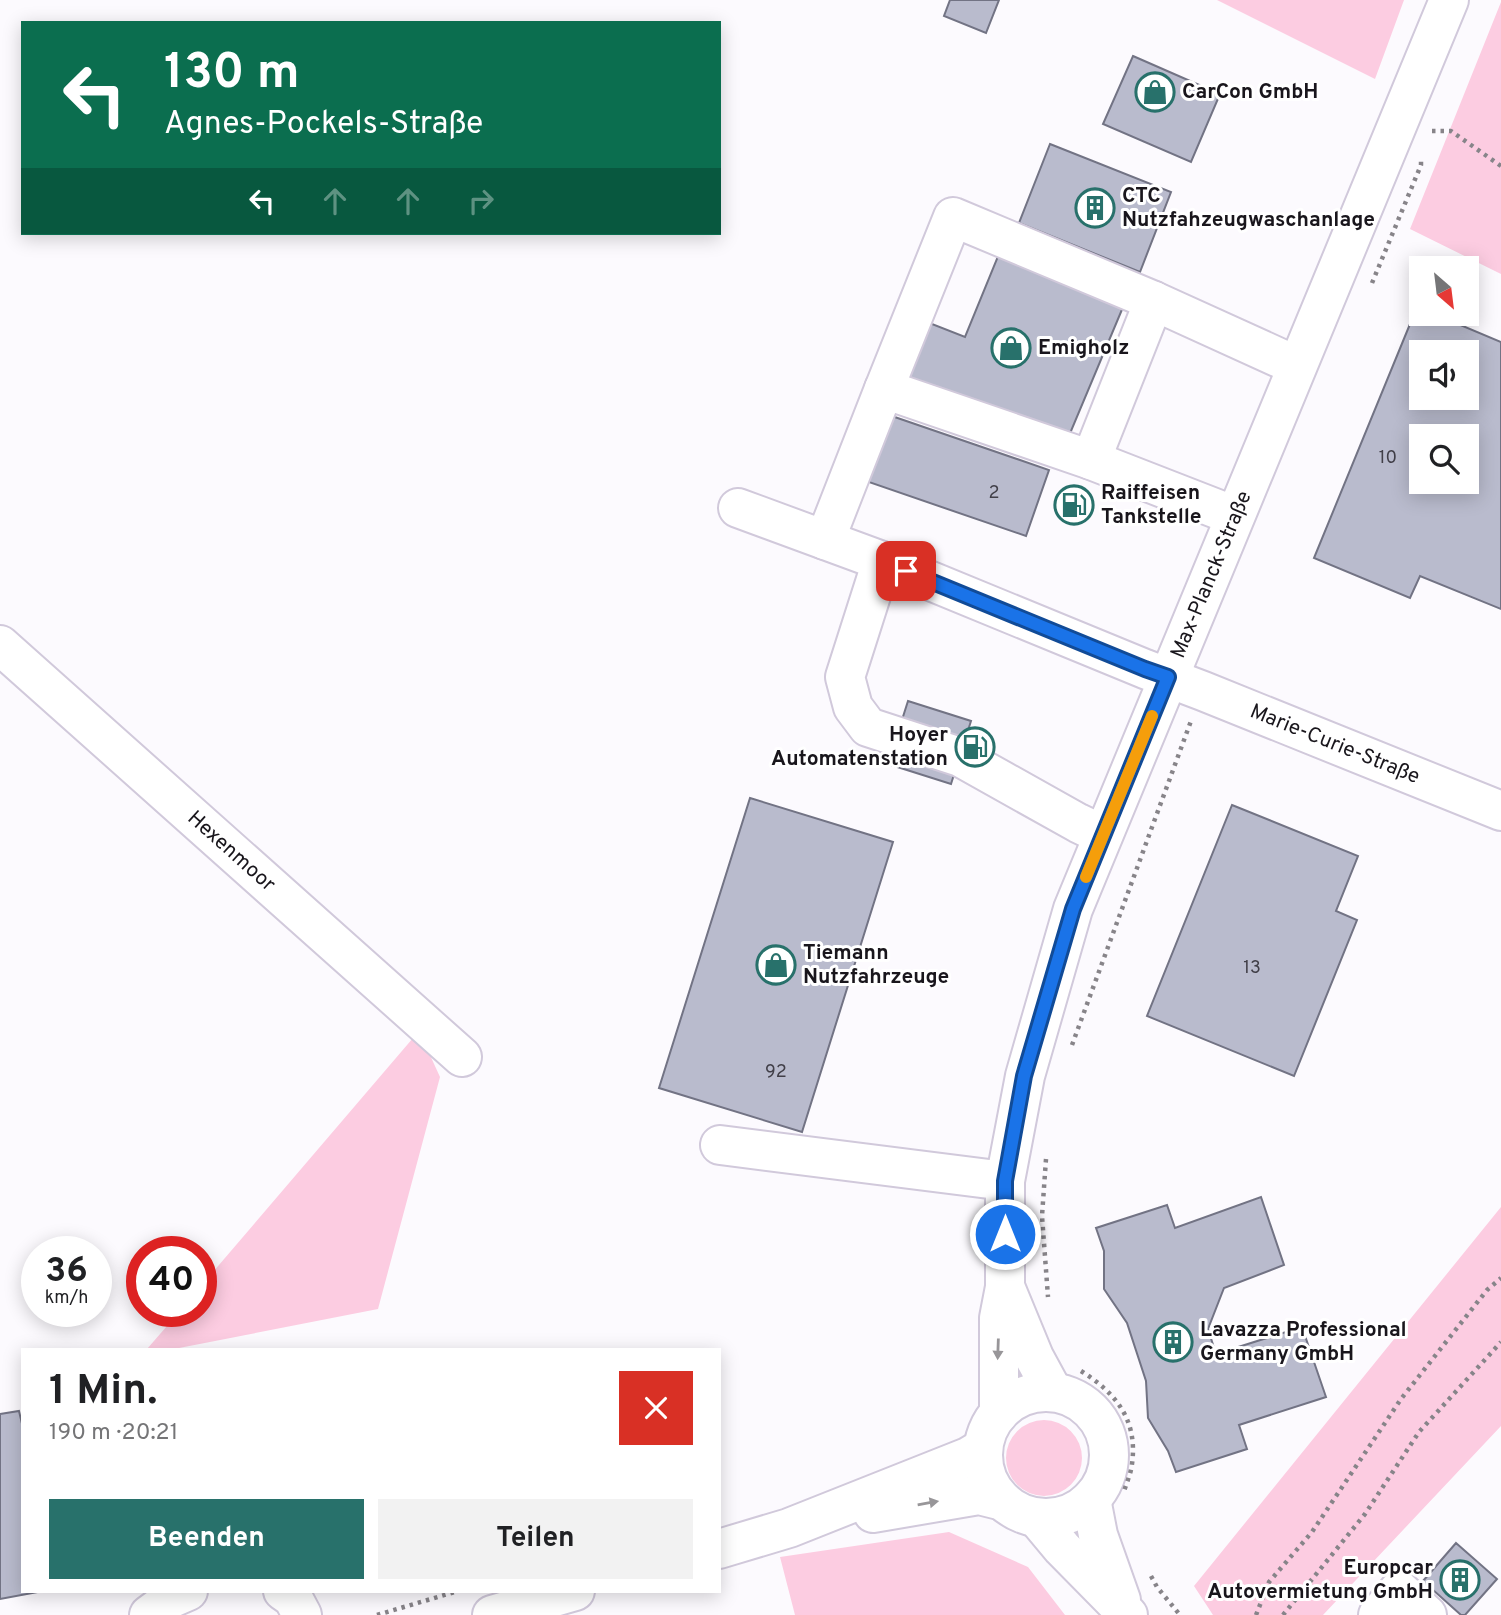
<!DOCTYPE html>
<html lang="de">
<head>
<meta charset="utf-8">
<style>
  :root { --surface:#fff; --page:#f2f2f2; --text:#202124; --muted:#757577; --accent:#28716b }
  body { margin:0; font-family:Overpass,sans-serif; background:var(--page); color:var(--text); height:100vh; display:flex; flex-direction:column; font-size:26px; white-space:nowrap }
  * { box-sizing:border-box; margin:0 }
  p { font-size:23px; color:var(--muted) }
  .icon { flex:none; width:38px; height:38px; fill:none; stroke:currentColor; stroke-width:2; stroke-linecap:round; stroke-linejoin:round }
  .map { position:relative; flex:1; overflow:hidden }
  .sheet { position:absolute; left:21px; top:1348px; width:700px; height:245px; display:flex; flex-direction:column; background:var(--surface); border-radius:0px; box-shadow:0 4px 18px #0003 }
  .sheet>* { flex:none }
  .hud { position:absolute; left:21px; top:21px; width:700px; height:214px; border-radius:0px; box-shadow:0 4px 18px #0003; background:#0b6e4f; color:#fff; overflow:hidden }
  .needle { width:46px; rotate:152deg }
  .tools { position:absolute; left:1409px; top:256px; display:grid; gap:14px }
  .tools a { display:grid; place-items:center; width:70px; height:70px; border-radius:0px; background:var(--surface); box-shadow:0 4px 18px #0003; font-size:35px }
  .speed { position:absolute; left:21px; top:1236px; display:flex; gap:14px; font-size:35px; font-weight:700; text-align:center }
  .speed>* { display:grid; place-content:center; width:91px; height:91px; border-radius:50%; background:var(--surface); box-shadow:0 4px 18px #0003; line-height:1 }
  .speed small { font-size:18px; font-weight:400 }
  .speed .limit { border:10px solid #d22; background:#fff; color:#111 }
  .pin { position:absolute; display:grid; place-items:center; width:60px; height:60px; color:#fff; margin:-30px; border-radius:14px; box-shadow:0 4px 10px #0006 }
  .me { position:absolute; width:77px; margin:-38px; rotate:0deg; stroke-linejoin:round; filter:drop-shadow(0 0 5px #0008) }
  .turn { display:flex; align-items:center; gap:24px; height:147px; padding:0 28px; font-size:32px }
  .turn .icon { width:91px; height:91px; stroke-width:2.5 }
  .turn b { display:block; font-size:49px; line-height:60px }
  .lanes { display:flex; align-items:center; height:66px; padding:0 28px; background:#0003; justify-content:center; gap:35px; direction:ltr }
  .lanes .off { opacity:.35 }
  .round { display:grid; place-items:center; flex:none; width:74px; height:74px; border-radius:0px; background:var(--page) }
  .overview { display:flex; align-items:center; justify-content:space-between; height:119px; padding:0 28px }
  h1 { font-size:42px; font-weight:700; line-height:52px }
  .primary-button { display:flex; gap:14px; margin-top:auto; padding:14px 28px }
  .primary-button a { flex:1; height:80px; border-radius:0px; background:var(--accent); color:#fff; font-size:28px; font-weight:700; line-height:80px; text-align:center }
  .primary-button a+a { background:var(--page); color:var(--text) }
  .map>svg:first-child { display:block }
  .green { fill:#fccce1 }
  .building { fill:#b9bbcd; stroke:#727384; stroke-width:2; fill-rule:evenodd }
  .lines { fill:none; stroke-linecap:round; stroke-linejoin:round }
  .minor-casing { stroke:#d1c9db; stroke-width:42 }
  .path { stroke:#878489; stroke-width:4.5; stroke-dasharray:3.5 5; stroke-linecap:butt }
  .minor { stroke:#fff; stroke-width:38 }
  .oneway { fill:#989699 }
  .route-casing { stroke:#114b97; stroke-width:18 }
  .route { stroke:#1a73e8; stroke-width:12 }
  .slow { stroke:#f59e0b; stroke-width:12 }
  .labels { text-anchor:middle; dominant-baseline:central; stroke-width:6; stroke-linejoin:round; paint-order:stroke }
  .number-label { font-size:18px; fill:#413f48 }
  .poi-label { font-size:21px; font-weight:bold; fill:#19161c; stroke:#fff; text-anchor:start }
  .street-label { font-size:21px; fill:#19161c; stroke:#fff }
</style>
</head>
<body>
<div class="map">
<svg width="1501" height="1615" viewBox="0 0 1501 1615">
  <rect width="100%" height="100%" fill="#fcfafe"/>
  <path class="green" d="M1217,0h187l-29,79z
    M1501,2v272l-91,-45z
    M419,1031l21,46 -62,232 -204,40h-27l33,-38h21v-25z
    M1501,1207v219l-178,189h-110l-19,-29z
    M1006 1458a38 38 0 1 1 76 0a38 38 0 1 1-76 0Z
    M949,1532l79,35 37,48h-270l-15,-58z"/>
  <path class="building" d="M950,0h49l-13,33 -42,-17z
    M1133,56l87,38 -29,68 -88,-38z
    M1050,144l121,48 -31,80 -121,-49z
    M1001,249l125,51 -60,143 -162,-67 23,-54 38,15z
    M1417,307l4,2v4h11l69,29v267l-81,-33 -10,22 -96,-40zM1421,352h45v45h-45zM1421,436h45v45h-45z
    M883,413l166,57 -23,66 -166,-57z
    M908,701l63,20 -20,63 -63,-20z
    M750,798l143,44 -91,290 -143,-44z
    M1232,805l126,51 -22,55 21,9 -63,156 -147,-60z
    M1261,1197l23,68 -60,23 -16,41 8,25 86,-27 24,70 -87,28 8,24 -71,23 -8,-21 -20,-33 -2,-37 -19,-58 -23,-34v-38l-8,-23 71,-23 8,23z
    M19,1411l4,17v163h20l-43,8v-185z
    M1456,1543l41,36 -32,36h-4l-38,-34z"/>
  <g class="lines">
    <g class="minor-casing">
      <g id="minor">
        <path d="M884,389l69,-172 201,84 143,65"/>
        <path d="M1091,460l63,-159"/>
        <path id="s1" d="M738,508l144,53 263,108 58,22 298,120"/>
        <path d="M825,540l59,-151 207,71 144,56"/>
        <path d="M882,561l-37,116 8,30 15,20 92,30 118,66 25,12"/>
        <path id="s2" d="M0,645l462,412"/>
        <path d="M720,1145l285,36"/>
        <path d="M1006,1289l28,68 19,35"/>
        <circle cx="1046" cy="1455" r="63"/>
        <path id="s3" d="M999,1413v-95l6,-31v-106l20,-105 48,-167 376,-909"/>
        <path d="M1091,1499l7,36 23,65"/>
        <path d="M873,1513l106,-18 24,6"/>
        <path d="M1037,1518l25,30 66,67"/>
        <path d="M719,1549l70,-21 179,-71 15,-9"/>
        <path d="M283,1591l10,7 9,17"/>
        <path d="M149,1615l23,-17 16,-7"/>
        <path d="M492,1615l83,-24"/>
        <path d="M1378,1615l21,-25 28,25"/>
      </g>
    </g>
    <path class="path" d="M1432,131h19l50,35
      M1372,283l49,-118v-7
      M1072,1045l119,-324
      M1046,1159l-4,57 6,81
      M1081,1371c35,22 57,49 51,93 -1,9 -5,18 -8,27
      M1151,1576l6,11 23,28
      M377,1615l81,-24
      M1256,1615l13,-33 43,-50 89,-133 86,-109 14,-12
      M1283,1615l82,-101 54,-82 82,-90"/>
    <use href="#minor" class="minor"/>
  </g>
  <defs><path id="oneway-solid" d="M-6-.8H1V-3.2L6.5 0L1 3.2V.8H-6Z" transform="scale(1.75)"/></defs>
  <g class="oneway">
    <use href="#oneway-solid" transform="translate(998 1349) rotate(92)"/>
    <use href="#oneway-solid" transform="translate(928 1503) rotate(-10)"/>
  </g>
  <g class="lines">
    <g class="route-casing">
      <path id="route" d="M906,571l239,98 23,8 -95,232 -49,167 -19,105v53"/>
    </g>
    <use href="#route" class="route"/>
    <path class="slow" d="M1086,877l66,-161"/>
  </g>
  <defs>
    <g id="shop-ring" transform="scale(2.0125)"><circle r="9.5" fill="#fff" stroke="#28716b" stroke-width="1.5"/><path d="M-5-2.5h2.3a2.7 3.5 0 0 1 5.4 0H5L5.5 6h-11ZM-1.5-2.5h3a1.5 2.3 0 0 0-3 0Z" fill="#28716b"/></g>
    <g id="building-ring" transform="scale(2.0125)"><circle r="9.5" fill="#fff" stroke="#28716b" stroke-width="1.5"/><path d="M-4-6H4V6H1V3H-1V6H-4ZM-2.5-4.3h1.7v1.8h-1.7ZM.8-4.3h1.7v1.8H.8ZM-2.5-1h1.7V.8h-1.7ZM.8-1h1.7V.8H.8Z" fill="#28716b"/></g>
    <g id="fuel-ring" transform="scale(2.0125)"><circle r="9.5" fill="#fff" stroke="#28716b" stroke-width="1.5"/><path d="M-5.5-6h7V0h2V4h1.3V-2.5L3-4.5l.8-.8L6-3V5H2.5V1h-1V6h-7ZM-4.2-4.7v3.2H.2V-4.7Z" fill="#28716b"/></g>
  </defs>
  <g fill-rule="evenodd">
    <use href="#shop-ring" x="1155" y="92"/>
    <use href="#building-ring" x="1095" y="208"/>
    <use href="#shop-ring" x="1011" y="348"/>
    <use href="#fuel-ring" x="1074" y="505"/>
    <use href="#fuel-ring" x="975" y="747"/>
    <use href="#shop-ring" x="776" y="965"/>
    <use href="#building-ring" x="1173" y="1342"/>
    <use href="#building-ring" x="1460" y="1580"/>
  </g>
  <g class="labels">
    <g class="number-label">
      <text x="1388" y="458">10</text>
      <text x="994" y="493">2</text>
      <text x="1252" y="968">13</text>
      <text x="776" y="1072">92</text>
    </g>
    <g class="poi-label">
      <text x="1182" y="92">CarCon GmbH</text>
      <text x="1122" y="196">CTC<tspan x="1122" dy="24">Nutzfahzeugwaschanlage</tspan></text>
      <text x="1038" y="348">Emigholz</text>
      <text x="1101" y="493">Raiffeisen<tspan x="1101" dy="24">Tankstelle</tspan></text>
      <text x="948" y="735" text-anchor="end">Hoyer<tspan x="948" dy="24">Automatenstation</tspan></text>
      <text x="803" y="953">Tiemann<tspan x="803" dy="24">Nutzfahrzeuge</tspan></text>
      <text x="1200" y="1330">Lavazza Professional<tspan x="1200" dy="24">Germany GmbH</tspan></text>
      <text x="1433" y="1568" text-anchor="end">Europcar<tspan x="1433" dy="24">Autovermietung GmbH</tspan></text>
    </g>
    <g class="street-label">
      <text stroke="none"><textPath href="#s3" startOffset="875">Max-Planck-Straße</textPath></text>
      <text stroke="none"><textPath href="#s1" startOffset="642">Marie-Curie-Straße</textPath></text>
      <text stroke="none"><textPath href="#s2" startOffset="310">Hexenmoor</textPath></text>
    </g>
  </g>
</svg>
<div class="tools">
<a><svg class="needle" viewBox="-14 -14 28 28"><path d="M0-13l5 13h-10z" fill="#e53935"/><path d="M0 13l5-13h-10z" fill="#757577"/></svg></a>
<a><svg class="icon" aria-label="sound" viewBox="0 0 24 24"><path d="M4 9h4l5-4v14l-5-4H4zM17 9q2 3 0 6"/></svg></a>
<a><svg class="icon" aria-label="search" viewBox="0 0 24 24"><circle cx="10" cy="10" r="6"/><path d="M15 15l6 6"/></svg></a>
</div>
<div class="speed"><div>36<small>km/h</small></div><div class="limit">40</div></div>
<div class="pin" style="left:906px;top:571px;background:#d93025"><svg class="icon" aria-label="arrive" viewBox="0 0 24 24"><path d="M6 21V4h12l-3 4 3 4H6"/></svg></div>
<svg class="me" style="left:1005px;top:1234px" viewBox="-20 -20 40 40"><circle r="17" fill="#1a73e8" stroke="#fff" stroke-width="3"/><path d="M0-11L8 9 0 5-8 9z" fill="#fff"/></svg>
<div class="hud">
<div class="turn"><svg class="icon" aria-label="left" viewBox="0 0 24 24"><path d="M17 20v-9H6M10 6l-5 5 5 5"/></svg><div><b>130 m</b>Agnes-Pockels-Straße</div></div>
<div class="lanes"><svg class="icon" aria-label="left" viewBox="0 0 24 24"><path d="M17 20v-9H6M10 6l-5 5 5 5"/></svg><svg class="icon off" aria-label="ahead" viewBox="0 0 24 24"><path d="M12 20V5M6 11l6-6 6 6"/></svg><svg class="icon off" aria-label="ahead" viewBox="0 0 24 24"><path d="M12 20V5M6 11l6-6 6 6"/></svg><svg class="icon off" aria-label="right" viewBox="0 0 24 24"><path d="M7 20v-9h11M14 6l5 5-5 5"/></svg></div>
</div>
<section class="sheet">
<div class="overview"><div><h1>1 Min.</h1><p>190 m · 20:21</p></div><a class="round" style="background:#d93025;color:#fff"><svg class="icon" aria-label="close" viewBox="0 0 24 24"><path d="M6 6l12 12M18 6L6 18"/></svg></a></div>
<div class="primary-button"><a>Beenden</a><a>Teilen</a></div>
</section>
</div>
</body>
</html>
